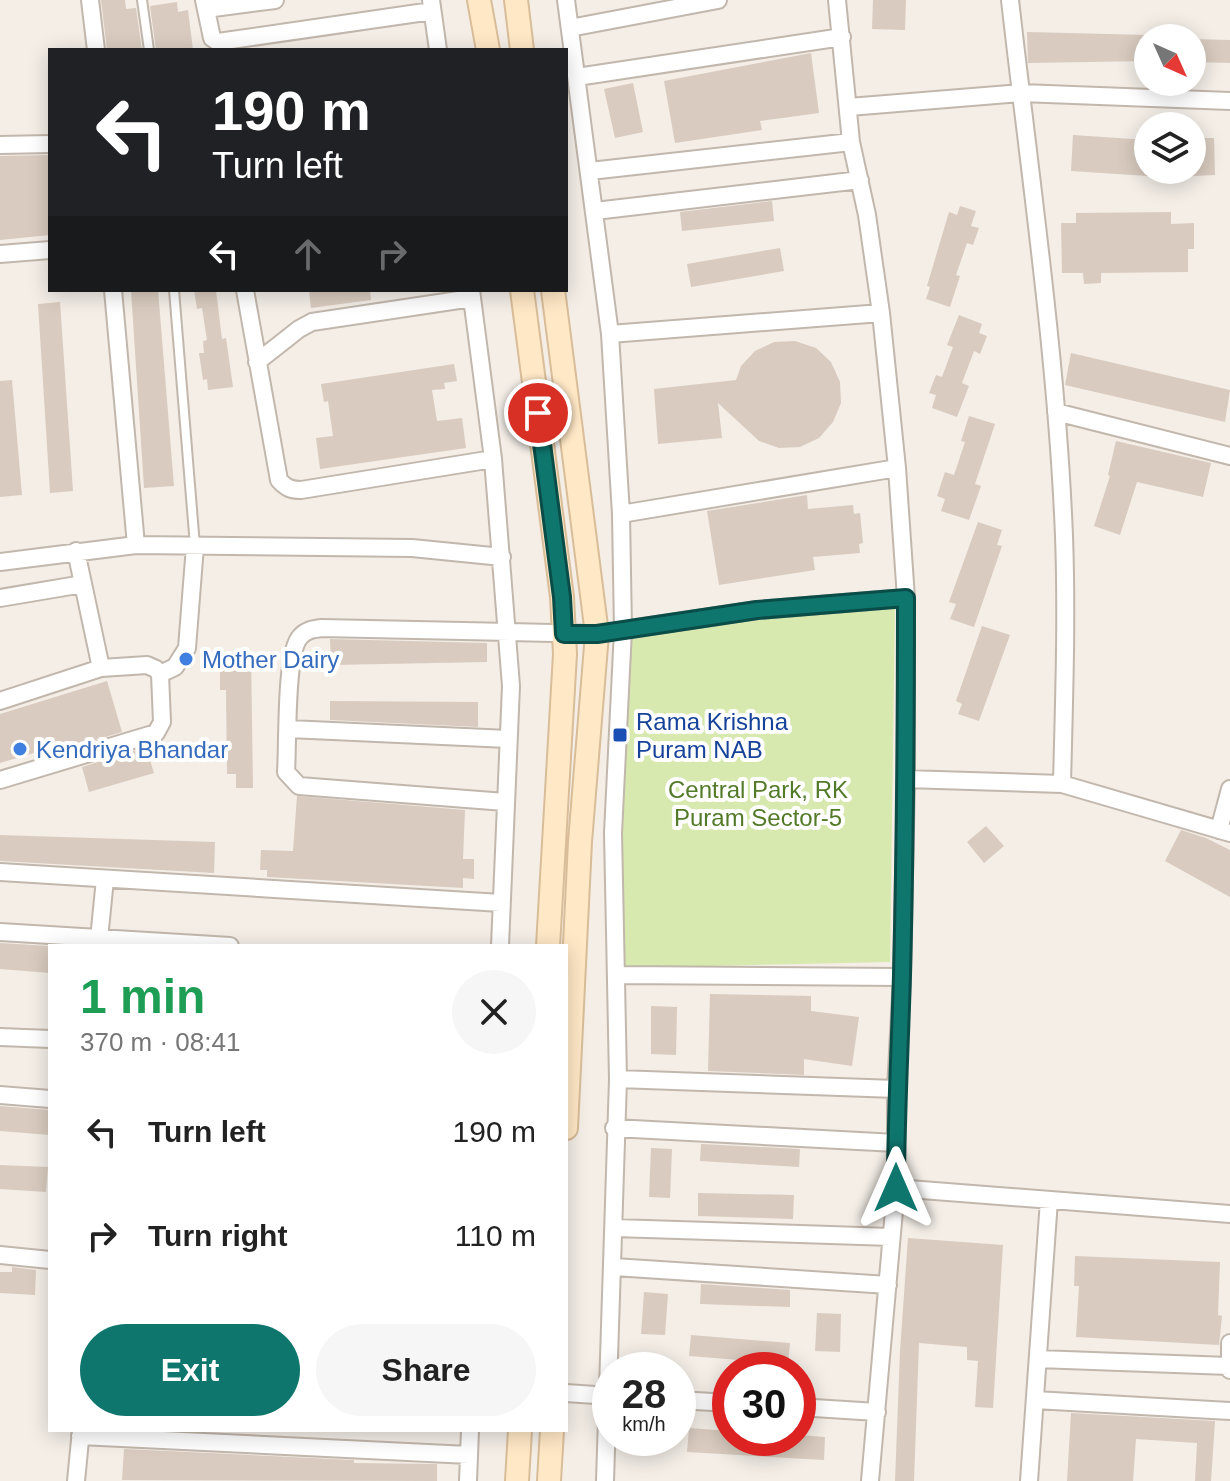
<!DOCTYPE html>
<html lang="en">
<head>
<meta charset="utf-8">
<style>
  :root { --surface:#fff; --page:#f6f6f6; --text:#222; --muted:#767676; --accent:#0f766e }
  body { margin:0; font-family:Arial,sans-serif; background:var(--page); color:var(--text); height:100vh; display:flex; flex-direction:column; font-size:30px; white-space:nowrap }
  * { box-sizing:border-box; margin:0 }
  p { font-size:26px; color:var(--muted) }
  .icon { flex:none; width:44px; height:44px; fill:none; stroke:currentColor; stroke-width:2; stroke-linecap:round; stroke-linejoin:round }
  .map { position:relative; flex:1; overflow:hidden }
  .side { position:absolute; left:48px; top:944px; width:520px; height:488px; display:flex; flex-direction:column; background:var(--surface); border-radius:0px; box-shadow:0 4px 20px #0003 }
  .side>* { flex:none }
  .guide { position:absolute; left:48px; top:48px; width:520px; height:244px; border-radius:0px; box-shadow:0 4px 20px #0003; background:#202124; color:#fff; overflow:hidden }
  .needle { width:52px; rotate:135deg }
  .controls { position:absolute; left:1134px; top:24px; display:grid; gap:16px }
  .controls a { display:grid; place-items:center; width:72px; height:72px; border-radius:50%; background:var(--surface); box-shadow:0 4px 20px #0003; font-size:40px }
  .speed { position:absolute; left:592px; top:1352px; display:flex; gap:16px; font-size:40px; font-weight:700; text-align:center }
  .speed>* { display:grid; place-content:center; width:104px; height:104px; border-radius:50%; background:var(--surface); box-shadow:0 4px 20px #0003; line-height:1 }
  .speed small { font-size:20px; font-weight:400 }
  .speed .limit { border:12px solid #d22; background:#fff; color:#111 }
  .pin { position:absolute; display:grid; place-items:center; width:68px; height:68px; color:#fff; margin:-34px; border:4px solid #fff; border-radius:50%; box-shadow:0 2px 8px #0007 }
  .me { position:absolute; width:88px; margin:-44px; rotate:0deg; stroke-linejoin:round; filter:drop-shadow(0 0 6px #0008) }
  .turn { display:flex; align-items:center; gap:28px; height:168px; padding:0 32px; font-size:36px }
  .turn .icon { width:104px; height:104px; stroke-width:2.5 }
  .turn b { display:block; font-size:56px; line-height:68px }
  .lanes { display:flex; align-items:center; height:76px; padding:0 32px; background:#0003; justify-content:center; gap:40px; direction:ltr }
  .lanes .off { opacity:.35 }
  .round { display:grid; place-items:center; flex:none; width:84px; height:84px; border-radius:42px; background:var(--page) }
  .headline { display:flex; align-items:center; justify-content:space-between; height:136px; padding:0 32px }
  h1 { font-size:48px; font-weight:700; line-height:60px; color:#1e9e55 }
  .button { display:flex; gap:16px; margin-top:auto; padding:16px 32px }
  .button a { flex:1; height:92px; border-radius:48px; background:var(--accent); color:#fff; font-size:32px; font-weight:700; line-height:92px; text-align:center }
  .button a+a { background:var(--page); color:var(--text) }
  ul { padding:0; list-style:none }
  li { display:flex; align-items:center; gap:24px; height:104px; padding:0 32px }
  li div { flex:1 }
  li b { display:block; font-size:30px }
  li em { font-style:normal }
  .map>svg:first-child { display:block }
  .green { fill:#d7e9af }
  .building { fill:#d9cbbf }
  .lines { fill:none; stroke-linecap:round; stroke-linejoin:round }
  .lane-casing { stroke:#c2b7ac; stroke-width:12 }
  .street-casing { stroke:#c2b7ac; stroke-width:20 }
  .secondary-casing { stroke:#d8bd98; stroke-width:26 }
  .lane { stroke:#fff; stroke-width:8 }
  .street { stroke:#fff; stroke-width:16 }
  .secondary { stroke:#ffe8c6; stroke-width:22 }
  .route-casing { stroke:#0a4d48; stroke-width:20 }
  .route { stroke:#0f766e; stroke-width:14 }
  .shop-dot { fill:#3f7fe0; stroke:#fff; stroke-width:3 }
  .transit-dot { fill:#1a4fb4; stroke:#fff; stroke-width:3 }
  .labels { text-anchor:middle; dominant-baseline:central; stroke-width:8; stroke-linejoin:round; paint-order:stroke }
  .shop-label { font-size:24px; fill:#366cbe; stroke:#fff; text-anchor:start }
  .transit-label { font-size:24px; fill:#164399; stroke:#fff; text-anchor:start }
  .park-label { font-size:24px; fill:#537a28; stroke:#fff }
</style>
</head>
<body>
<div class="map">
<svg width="1230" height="1481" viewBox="0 0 1230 1481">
  <rect width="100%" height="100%" fill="#f4eee7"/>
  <path class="green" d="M895,606l-5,356 -271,6 -1,-52 12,-286 48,-7z"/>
  <path class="building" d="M101,0h24l1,9 10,-1 6,42h-35z
    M873,0h33l-1,30 -33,-1z
    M177,2l1,10 10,-2 5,40h-37l-6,-44z
    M1027,32l121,3v26l-120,2z
    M1192,39l38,1v23l-38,-1z
    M811,53l8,60 -59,8 2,9 -87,13 -11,-62z
    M633,83l10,49 -28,6 -11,-49z
    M1073,135l75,5v36l-77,-5z
    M1192,138h22l1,37 -23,1z
    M50,155v80l-50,5v-84z
    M772,201l2,20 -92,10 -2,-19z
    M960,206l16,5 -5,15 8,2 -6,17 -6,-2 -11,32 4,1 -10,31 -24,-8 4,-12 -3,-1 22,-74 8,3z
    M1171,212v12l23,-1v26h-6v23l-87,1v10l-17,1 -1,-11h-21l-1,-50h15v-10z
    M780,248l4,23 -93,16 -4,-23z
    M131,290h27l16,196 -30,2z
    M194,290h22l6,49 4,-1 7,49 -25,3 -1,-11 -4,1 -4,-27h5l-1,-12 4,-1 -5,-32 -5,1z
    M309,290h61l1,10 -60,8z
    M60,302l13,189 -23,2 -12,-189z
    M959,315l23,9 -3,9 8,3 -7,18 -6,-3 -12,32 7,3 -12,31 -25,-9 4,-13 -7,-2 7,-18 6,2 11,-30 -6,-2z
    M795,341l21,7 15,14 9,20 1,21 -8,19 -14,16 -19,9 -21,1 -20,-7 -41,-38 4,35 -64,6 -4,-55 82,-9 5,-14 14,-15 19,-9z
    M1071,353l159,37 -5,32 -160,-37z
    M454,364l3,17 -13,2 1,6 -13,1 5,31 25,-3 4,30 -146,21 -4,-31 17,-2 -5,-35 -4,1 -3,-18z
    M12,380l10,115 -22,2v-116z
    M969,416l26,8 -20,60 6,2 -12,34 -28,-9 4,-12 -8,-3 8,-24 9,3 11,-33 -4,-1z
    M1116,441l95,22 -8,34 -66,-15 -17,53 -26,-9 16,-50 -2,-1z
    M807,495l1,14 45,-4 1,9 6,-1 3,30 -4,1 1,9 -47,4 2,13 -96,15 -12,-74z
    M978,522l24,8 -5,15 5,1 -28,81 -24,-8 6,-15 -7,-2z
    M982,626l28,9 -31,86 -21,-7 4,-10 -6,-3z
    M330,639l157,4v19l-156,3z
    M245,652l6,1 2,135h-17v-14h-9l-1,-84h-6v-24h7l-1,-13z
    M107,681l15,51 -46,14 -2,-5 -74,22v-49z
    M330,701l148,1v25l-148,-7z
    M146,747l8,26 -65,19 -7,-25z
    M297,796l168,14 -2,49h11v20l-11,-1v10l-196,-11v-7h-7l1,-20 32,1z
    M986,826l18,20 -20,17 -17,-21z
    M1181,830l25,8 24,12v47l-65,-36z
    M0,835l215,7 -1,31 -214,-12z
    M0,943l50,3v27l-50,-4z
    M710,994l101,2v15l48,6 -7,49 -48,-7v16l-96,-4z
    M651,1006l26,1 -1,48 -25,-1z
    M0,1106l50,4v25l-50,-4z
    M701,1144l99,5 -1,18 -99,-6z
    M651,1148l21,1 -2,49 -21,-1z
    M0,1165l48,2 -2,25 -46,-3z
    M698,1193l96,2 -1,24 -95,-3z
    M908,1238l95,7 -10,163 -18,-1 3,-46 -11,-1v-13l-48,-4 -5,138h-19l5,-130z
    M1075,1256l145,6 -2,53 4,1 -3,29 -143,-8 3,-51h-5z
    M12,1267l24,3 -1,25 -35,-2v-21h12z
    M701,1284l89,6v17l-90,-3z
    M644,1292l24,2 -3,41 -24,-1z
    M817,1313l24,1 -1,38 -25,-1z
    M691,1335l99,8 -2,21 -99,-8z
    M1071,1413l144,8 -4,60h-16l2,-38 -61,-4 -3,42h-66z
    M689,1428l41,3v7h68v-3l27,2 -1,23 -137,-8z
    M124,1449l230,11v3l83,1v17l-315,-1z"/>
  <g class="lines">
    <g class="lane-casing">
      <path id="lane" d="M142,0l7,50
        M174,290l21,256"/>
    </g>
    <g class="street-casing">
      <path id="street" d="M90,0l6,50
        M204,0l8,38 6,4 214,-31
        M431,0l7,50
        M566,0l44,334 11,180 2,116 -10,203 5,246 -13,402
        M837,0l14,142 16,73 14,98 16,155 9,130v181l-4,198 -6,112v99l-26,293
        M1010,0c20,177 47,358 54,536 3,83 0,165 -2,248
        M206,9l69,-9
        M570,28l148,-28
        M577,77l265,-40
        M849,107l172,-14 209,8
        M0,145l50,-1
        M590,171l261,-29
        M595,211l265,-31
        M0,254l50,-4
        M113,290l23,255
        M245,290l34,190c7,8 12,10 22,10l192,-31
        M471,290l22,169 18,227 -11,260
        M610,334l271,-21
        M257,362l42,-33 13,-7 160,-24
        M1056,412l174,44
        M621,514l276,-46
        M76,551l25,117
        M0,562l136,-17 276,3 90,9
        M0,598l83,-14
        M160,674l15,-7 12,-19 8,-102
        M0,701l101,-33 46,-3 9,4 4,5 2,48 -6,11 -156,47
        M289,729l219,10
        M906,779l156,5 168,49
        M505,802l-206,-16 -13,-14c2,-26 -1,-119 14,-135 6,-7 13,-8 22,-9l275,6 160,-24 149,-12
        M1219,830l11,-41
        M0,872l501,31
        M0,932l230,14
        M99,939l6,-60
        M617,975l285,2
        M0,1037l50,2
        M618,1079l278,10
        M0,1095l50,4
        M614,1128l282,15
        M896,1188l334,26
        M615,1228l276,9
        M0,1255l50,5
        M614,1267l274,18
        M1230,1343v27
        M1038,1359l191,7
        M566,1393l44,3
        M678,1400l52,3
        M1035,1400l195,11
        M798,1407l79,5
        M80,1436l389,19
        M76,1481l5,-51
        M468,1481l2,-51
        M1029,1481l20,-281"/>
    </g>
    <g class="secondary-casing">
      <path id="secondary" d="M479,0l9,50
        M516,0l6,50
        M522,290l40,307 3,57 -17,292
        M553,290l44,344 -17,208 -14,286
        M517,1481l3,-51
        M549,1481l3,-51"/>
    </g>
    <use href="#lane" class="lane"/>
    <use href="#street" class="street"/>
    <use href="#secondary" class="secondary"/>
  </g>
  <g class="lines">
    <g class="route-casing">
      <path id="route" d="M538,413l24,184 2,37h33l160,-24 149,-12c0,126 -1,252 -4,377 -2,71 -6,142 -6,213"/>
    </g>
    <use href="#route" class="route"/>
  </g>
  <g class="shop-dot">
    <circle cx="186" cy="659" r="8"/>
    <circle cx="20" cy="749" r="8"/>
  </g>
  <rect class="transit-dot" x="612" y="727" width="16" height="16" rx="4"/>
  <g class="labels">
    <g class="shop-label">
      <text x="202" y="659">Mother Dairy</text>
      <text x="36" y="749">Kendriya Bhandar</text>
    </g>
    <g class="transit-label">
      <text x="636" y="721">Rama Krishna<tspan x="636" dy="28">Puram NAB</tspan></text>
    </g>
    <g class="park-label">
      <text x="758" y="789">Central Park, RK<tspan x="758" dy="28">Puram Sector-5</tspan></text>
    </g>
  </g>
</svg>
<div class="controls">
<a><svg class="needle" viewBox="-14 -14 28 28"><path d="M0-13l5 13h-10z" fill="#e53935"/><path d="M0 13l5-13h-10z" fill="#767676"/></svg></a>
<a><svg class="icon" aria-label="layers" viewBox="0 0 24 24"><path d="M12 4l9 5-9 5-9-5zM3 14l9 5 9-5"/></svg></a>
</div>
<div class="speed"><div>28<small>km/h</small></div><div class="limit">30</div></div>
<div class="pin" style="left:538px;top:413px;background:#d93025"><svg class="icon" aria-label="arrive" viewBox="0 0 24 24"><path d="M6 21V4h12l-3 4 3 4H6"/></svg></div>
<svg class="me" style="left:896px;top:1188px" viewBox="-20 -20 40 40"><path d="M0-17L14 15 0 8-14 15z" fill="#0f766e" stroke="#fff" stroke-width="4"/></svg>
<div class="guide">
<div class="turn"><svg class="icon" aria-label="left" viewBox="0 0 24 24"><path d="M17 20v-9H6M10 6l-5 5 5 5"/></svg><div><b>190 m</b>Turn left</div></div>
<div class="lanes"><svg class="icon" aria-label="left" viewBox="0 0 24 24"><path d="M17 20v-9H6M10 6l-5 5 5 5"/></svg><svg class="icon off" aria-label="ahead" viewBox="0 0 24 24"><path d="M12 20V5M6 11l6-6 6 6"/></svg><svg class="icon off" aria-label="right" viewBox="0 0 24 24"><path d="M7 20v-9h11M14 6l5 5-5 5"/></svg></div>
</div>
<section class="side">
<div class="headline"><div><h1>1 min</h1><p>370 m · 08:41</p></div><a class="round"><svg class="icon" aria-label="close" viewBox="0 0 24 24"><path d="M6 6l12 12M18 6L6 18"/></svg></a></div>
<ul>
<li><svg class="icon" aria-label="left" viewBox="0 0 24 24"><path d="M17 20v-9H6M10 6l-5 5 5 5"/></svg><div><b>Turn left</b></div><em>190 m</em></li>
<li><svg class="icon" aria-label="right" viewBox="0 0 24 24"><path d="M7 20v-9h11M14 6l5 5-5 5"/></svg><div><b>Turn right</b></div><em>110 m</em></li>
</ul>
<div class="button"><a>Exit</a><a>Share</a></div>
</section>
</div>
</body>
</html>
